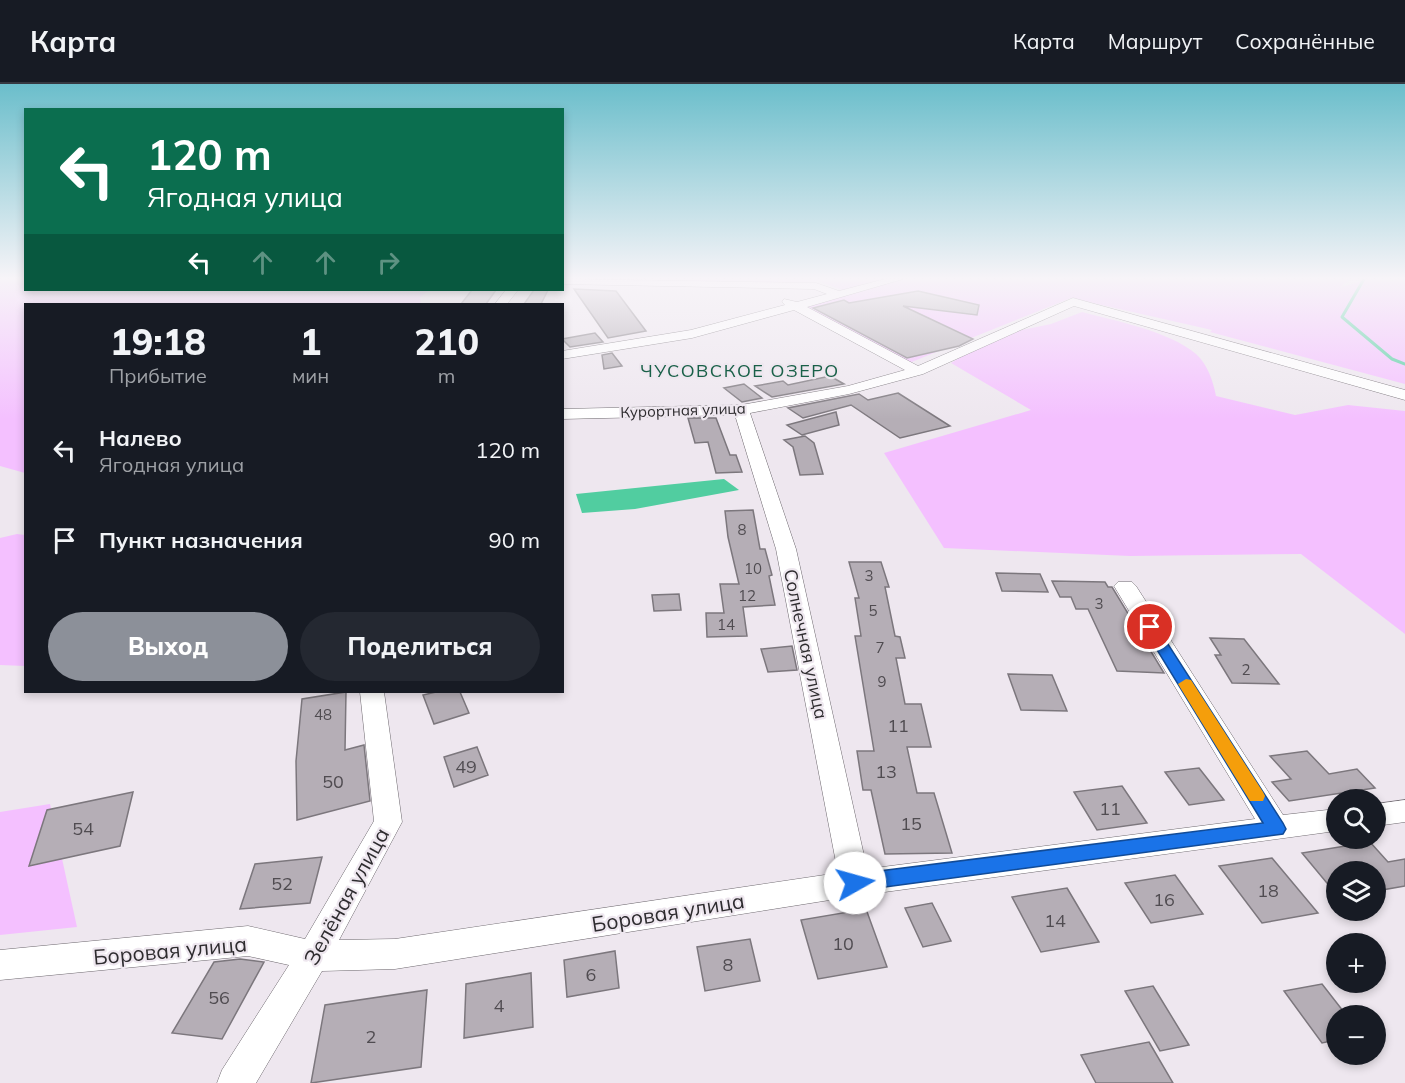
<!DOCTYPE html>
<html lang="ru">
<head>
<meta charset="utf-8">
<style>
  :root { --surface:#171b24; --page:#242831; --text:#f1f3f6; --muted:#9ea1a6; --line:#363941; --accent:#8c9099 }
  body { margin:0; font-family:Mulish,sans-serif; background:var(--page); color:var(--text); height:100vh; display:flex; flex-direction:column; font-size:22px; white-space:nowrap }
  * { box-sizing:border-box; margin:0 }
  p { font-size:20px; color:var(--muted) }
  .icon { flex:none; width:33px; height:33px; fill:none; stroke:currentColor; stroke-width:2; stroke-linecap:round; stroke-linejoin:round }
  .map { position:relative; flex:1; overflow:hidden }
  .sheet { position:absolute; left:24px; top:219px; width:540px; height:390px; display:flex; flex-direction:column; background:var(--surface); border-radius:0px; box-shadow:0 3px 9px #0003 }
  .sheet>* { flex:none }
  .guide { position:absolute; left:24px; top:24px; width:540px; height:183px; border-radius:0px; box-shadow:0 3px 9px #0003; background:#0b6e4f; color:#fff; overflow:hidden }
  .controls { position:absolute; left:1326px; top:705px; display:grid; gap:12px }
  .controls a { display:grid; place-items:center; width:60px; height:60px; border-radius:50%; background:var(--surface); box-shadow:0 3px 9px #0003; font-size:30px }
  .pin { position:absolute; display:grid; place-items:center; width:51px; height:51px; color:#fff; margin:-26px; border:3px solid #fff; border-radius:50%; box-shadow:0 2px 6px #0007 }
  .me { position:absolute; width:66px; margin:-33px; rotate:83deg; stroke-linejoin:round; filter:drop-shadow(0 0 4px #0008) }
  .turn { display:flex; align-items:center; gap:21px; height:126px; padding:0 24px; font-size:27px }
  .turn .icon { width:78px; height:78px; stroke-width:2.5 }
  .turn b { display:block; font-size:42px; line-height:51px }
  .lanes { display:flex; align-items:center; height:57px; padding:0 24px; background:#0003; justify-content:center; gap:30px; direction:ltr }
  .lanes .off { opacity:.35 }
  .eta { display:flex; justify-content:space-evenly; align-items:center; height:102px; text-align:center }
  .eta b { font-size:36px; font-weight:800; line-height:42px }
  .cta { display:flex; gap:12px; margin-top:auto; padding:12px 24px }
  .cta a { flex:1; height:69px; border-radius:36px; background:var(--accent); color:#fff; font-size:24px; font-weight:800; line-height:69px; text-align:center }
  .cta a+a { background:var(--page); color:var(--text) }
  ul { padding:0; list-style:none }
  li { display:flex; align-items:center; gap:18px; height:90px; padding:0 24px }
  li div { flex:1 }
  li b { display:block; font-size:22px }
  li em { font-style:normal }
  header { display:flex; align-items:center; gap:36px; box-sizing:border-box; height:84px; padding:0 30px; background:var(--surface); border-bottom:2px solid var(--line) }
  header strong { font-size:28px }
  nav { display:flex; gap:33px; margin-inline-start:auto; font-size:21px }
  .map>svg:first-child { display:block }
  .green { fill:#f4c0ff }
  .water { fill:#51cda0 }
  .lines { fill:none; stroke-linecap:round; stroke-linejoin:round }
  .stream { stroke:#51cda0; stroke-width:3 }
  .building { fill:#b5aeb6; stroke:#7c777d; stroke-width:1.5 }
  .minor-casing { stroke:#6d686e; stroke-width:1 }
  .minor { fill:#fff; fill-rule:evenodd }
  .route { fill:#1a73e8; stroke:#114b97; stroke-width:1.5 }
  .slow { fill:#f59e0b }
  .labels { text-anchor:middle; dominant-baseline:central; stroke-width:4.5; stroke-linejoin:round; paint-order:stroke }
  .far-street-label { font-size:15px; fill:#2e2c2f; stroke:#eee7ef }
  .number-label { font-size:15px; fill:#504c51 }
  .far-quarter-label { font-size:18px; letter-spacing:1.5px; fill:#196048; stroke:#eee7ef }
  .street-label { font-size:18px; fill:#2e2c2f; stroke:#eee7ef }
  .near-number-label { font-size:18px; fill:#504c51 }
  .near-street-label { font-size:21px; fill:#2e2c2f; stroke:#eee7ef }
</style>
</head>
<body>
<header>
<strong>Карта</strong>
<nav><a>Карта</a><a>Маршрут</a><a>Сохранённые</a></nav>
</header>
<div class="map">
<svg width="1405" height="999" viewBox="0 0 1405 999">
  <rect width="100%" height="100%" fill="#eee7ef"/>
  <path class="green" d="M0,195h25l1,11h404l-10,7 1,7h-395l-1,169 -25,-7z
    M1350,195l-9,8 28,-8 27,2 -1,-2h10v105l-195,-52 2,-2 -141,-32 -162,65 -111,-57 55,-12 -35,-13 -51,2 -204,-3z
    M1082,228c34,9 87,19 114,42 12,11 17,27 20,42l79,19 53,-10 57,6v223l-104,-80 -171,2 -186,-8 -60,-95 147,-43 -80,-47 43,-27 57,-12z
    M17,450l8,1v131l-25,-1v-127z
    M50,720l27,123 -77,8v-123z"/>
  <path class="water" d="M724,395l15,11 -104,19 -53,4 -6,-19z"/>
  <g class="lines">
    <path class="stream" d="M1364,195l-22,38 50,42 13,5"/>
  </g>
  <path class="building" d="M574,205l42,2 30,40 -38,7z
    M472,206h24l-10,14h-25z
    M534,206h14l-7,14h-17z
    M918,207l61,14 -2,10 -74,-9 70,33 -14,7 -52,12 -94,-50 31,-8 5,3z
    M595,249l8,9 -33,5 -8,-8z
    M612,269l10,13 -18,3 -2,-14z
    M830,292l14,8 -72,13 -17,-11 28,-5 5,4z
    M744,300l18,14 -20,4 -18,-14z
    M898,309l52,33 -50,12 -49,-33 -48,13 -15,-10 71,-14 9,6z
    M836,328l3,13 -37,10 -15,-10z
    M688,334h28l14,37h6l6,17 -26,1 -8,-31 -13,1z
    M805,352l9,7 9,31 -23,1 -7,-28 -9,-7z
    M753,426l7,39h5l7,26 -3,1 6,29 -32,2 4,29 -40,1 -1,-24h18l-4,-29h19l-11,-47 -3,-26z
    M849,478h32l8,25h-4l10,49 5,1 5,21h-9l9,46h16l10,43h-24l10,46h17l18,60 -67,1 -14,-64h-8l-6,-39h17l-19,-115h6l-6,-38h4z
    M996,489l44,1 8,18 -46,-1z
    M1052,497l53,1 3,5h4l52,86 -47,-2 -29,-62h-12l-5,-12h-11z
    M679,510l2,16 -27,1 -2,-16z
    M1210,554l34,1 35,45 -47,-1 -17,-28h6z
    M792,562l5,24 -29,2 -7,-23z
    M1008,590l44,1 15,36 -46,-1z
    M346,608l-1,58 19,-5 6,56 -73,19 -1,-59 6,-62z
    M436,608h24l9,21 -35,11 -11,-29z
    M477,663l11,28 -34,12 -10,-30z
    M1307,667l22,23 28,-5 18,19 -86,13 -17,-19 19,-3 -21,-23z
    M1199,684l25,32 -35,5 -24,-33z
    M1122,702l25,37 -50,7 -23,-38z
    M133,708l-13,54 -91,20 18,-56z
    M1370,758l18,20 17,-3v27l-29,5v-19h-40v22l-34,-41z
    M322,773l-12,46 -70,6 15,-45z
    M1272,774l46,55 -56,10 -43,-57z
    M1175,791l28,39 -52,9 -26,-40z
    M1067,804l32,54 -58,10 -29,-55z
    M932,819l19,38 -28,6 -18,-39z
    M866,825l21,58 -69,12 -17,-59z
    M750,855l10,42 -55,10 -8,-44z
    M615,867l4,37 -52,9 -3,-37z
    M240,875l24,3 -42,77 -50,-6 42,-71z
    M531,889l2,54 -69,11 2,-54z
    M1322,900l25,32h-11v24l-14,3 -38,-52z
    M1153,902l36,59 -29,6 -35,-60z
    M427,906l-6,77 -110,16 14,-78z
    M1149,958l24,41h-77l-15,-28z"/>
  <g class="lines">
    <g class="minor-casing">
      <path id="minor" d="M562,195l254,4 23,8 46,-12h18l-96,28 111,59 155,-68 332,92v10l-331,-94 -151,68 -74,20 -99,19 46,136 71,320 388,-50 -141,-233 4,-4h14l4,4 147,229 53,-6v22l-481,65 -460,73 -73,2 -66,112h-39l5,-13 67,-105 -41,-9 -248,24v-30l248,-24 57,13 69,-118 -14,-129h24l18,130 -63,118 56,-1 443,-66 -62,-324 -41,-134 -173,4v-10l179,-4 107,-19 57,-16 -111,-60 -102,28 -130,21v-8l129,-21 94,-25 -3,-3 2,-3 13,3 30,-8 -13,-5 -252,-5z
        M506,206h12l-11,14h-12z
        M1405,716v22l-29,4v-22z"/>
    </g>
    <use href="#minor" class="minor"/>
  </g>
  <linearGradient id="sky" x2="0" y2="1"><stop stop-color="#6bbecb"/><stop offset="0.58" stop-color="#f7f4f8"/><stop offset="1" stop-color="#f7f4f8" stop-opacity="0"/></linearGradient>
  <rect width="1405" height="335" fill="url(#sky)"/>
  <path class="route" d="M1150,538l7,5 126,196 3,6 -3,5 -428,57 -7,-2 -3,-6 3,-6 7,-3 408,-51 -120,-196z"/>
  <path class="slow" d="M1186,595l5,1 72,112 2,4 -2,5h-13l-72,-117z"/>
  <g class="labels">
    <g class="far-street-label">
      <text transform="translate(683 326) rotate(-2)">Курортная улица</text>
    </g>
    <g class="number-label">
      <text x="742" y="445">8</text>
      <text x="753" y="484">10</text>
      <text x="869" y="491">3</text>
      <text x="747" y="511">12</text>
      <text x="1099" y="519">3</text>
      <text x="873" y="526">5</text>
      <text x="726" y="540">14</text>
      <text x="880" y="563">7</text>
      <text x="1246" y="585">2</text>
      <text x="882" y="597">9</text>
      <text x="323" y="630">48</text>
    </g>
    <g class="far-quarter-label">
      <text x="740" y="286">ЧУСОВСКОЕ ОЗЕРО</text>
    </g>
    <g class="street-label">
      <text transform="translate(806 560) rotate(78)">Солнечная улица</text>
    </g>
    <g class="near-number-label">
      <text x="898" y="641">11</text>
      <text x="466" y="682">49</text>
      <text x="886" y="687">13</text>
      <text x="333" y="697">50</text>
      <text x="1110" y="724">11</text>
      <text x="911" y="739">15</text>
      <text x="83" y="744">54</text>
      <text x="282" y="799">52</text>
      <text x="1268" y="806">18</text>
      <text x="1164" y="815">16</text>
      <text x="1055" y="836">14</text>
      <text x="843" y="859">10</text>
      <text x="728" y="880">8</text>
      <text x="591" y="890">6</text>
      <text x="219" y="913">56</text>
      <text x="499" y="921">4</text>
      <text x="371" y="952">2</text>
    </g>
    <g class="near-street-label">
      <text transform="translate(346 812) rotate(-61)">Зелёная улица</text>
      <text transform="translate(668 828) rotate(-9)">Боровая улица</text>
      <text transform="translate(170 866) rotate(-5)">Боровая улица</text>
    </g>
  </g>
</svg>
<div class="controls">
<a><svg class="icon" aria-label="search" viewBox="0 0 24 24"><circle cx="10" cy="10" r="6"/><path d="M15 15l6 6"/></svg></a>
<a><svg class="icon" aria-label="layers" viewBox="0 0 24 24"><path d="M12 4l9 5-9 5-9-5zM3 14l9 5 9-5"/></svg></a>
<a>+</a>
<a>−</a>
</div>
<div class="pin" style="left:1150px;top:543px;background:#d93025"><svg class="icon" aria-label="arrive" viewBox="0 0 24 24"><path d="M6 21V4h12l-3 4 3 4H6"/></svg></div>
<svg class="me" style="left:855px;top:799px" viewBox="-20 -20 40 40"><circle r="19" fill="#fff"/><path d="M0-13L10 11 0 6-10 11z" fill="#1a73e8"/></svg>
<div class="guide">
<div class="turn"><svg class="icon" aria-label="left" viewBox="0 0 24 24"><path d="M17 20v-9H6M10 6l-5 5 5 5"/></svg><div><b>120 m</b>Ягодная улица</div></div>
<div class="lanes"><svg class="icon" aria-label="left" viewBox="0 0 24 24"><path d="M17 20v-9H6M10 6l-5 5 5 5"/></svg><svg class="icon off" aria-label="ahead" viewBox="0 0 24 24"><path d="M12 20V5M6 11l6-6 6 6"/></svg><svg class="icon off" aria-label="ahead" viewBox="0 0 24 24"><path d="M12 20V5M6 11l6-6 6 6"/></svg><svg class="icon off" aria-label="right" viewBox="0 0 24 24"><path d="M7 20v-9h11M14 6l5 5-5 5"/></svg></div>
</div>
<section class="sheet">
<div class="eta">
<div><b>19:18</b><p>Прибытие</p></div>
<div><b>1</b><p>мин</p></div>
<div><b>210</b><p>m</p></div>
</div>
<ul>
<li><svg class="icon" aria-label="left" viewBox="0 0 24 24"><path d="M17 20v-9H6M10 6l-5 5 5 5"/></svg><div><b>Налево</b><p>Ягодная улица</p></div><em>120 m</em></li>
<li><svg class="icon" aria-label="arrive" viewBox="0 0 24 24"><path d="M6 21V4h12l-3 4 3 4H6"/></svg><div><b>Пункт назначения</b></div><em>90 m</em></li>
</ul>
<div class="cta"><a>Выход</a><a>Поделиться</a></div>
</section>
</div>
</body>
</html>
